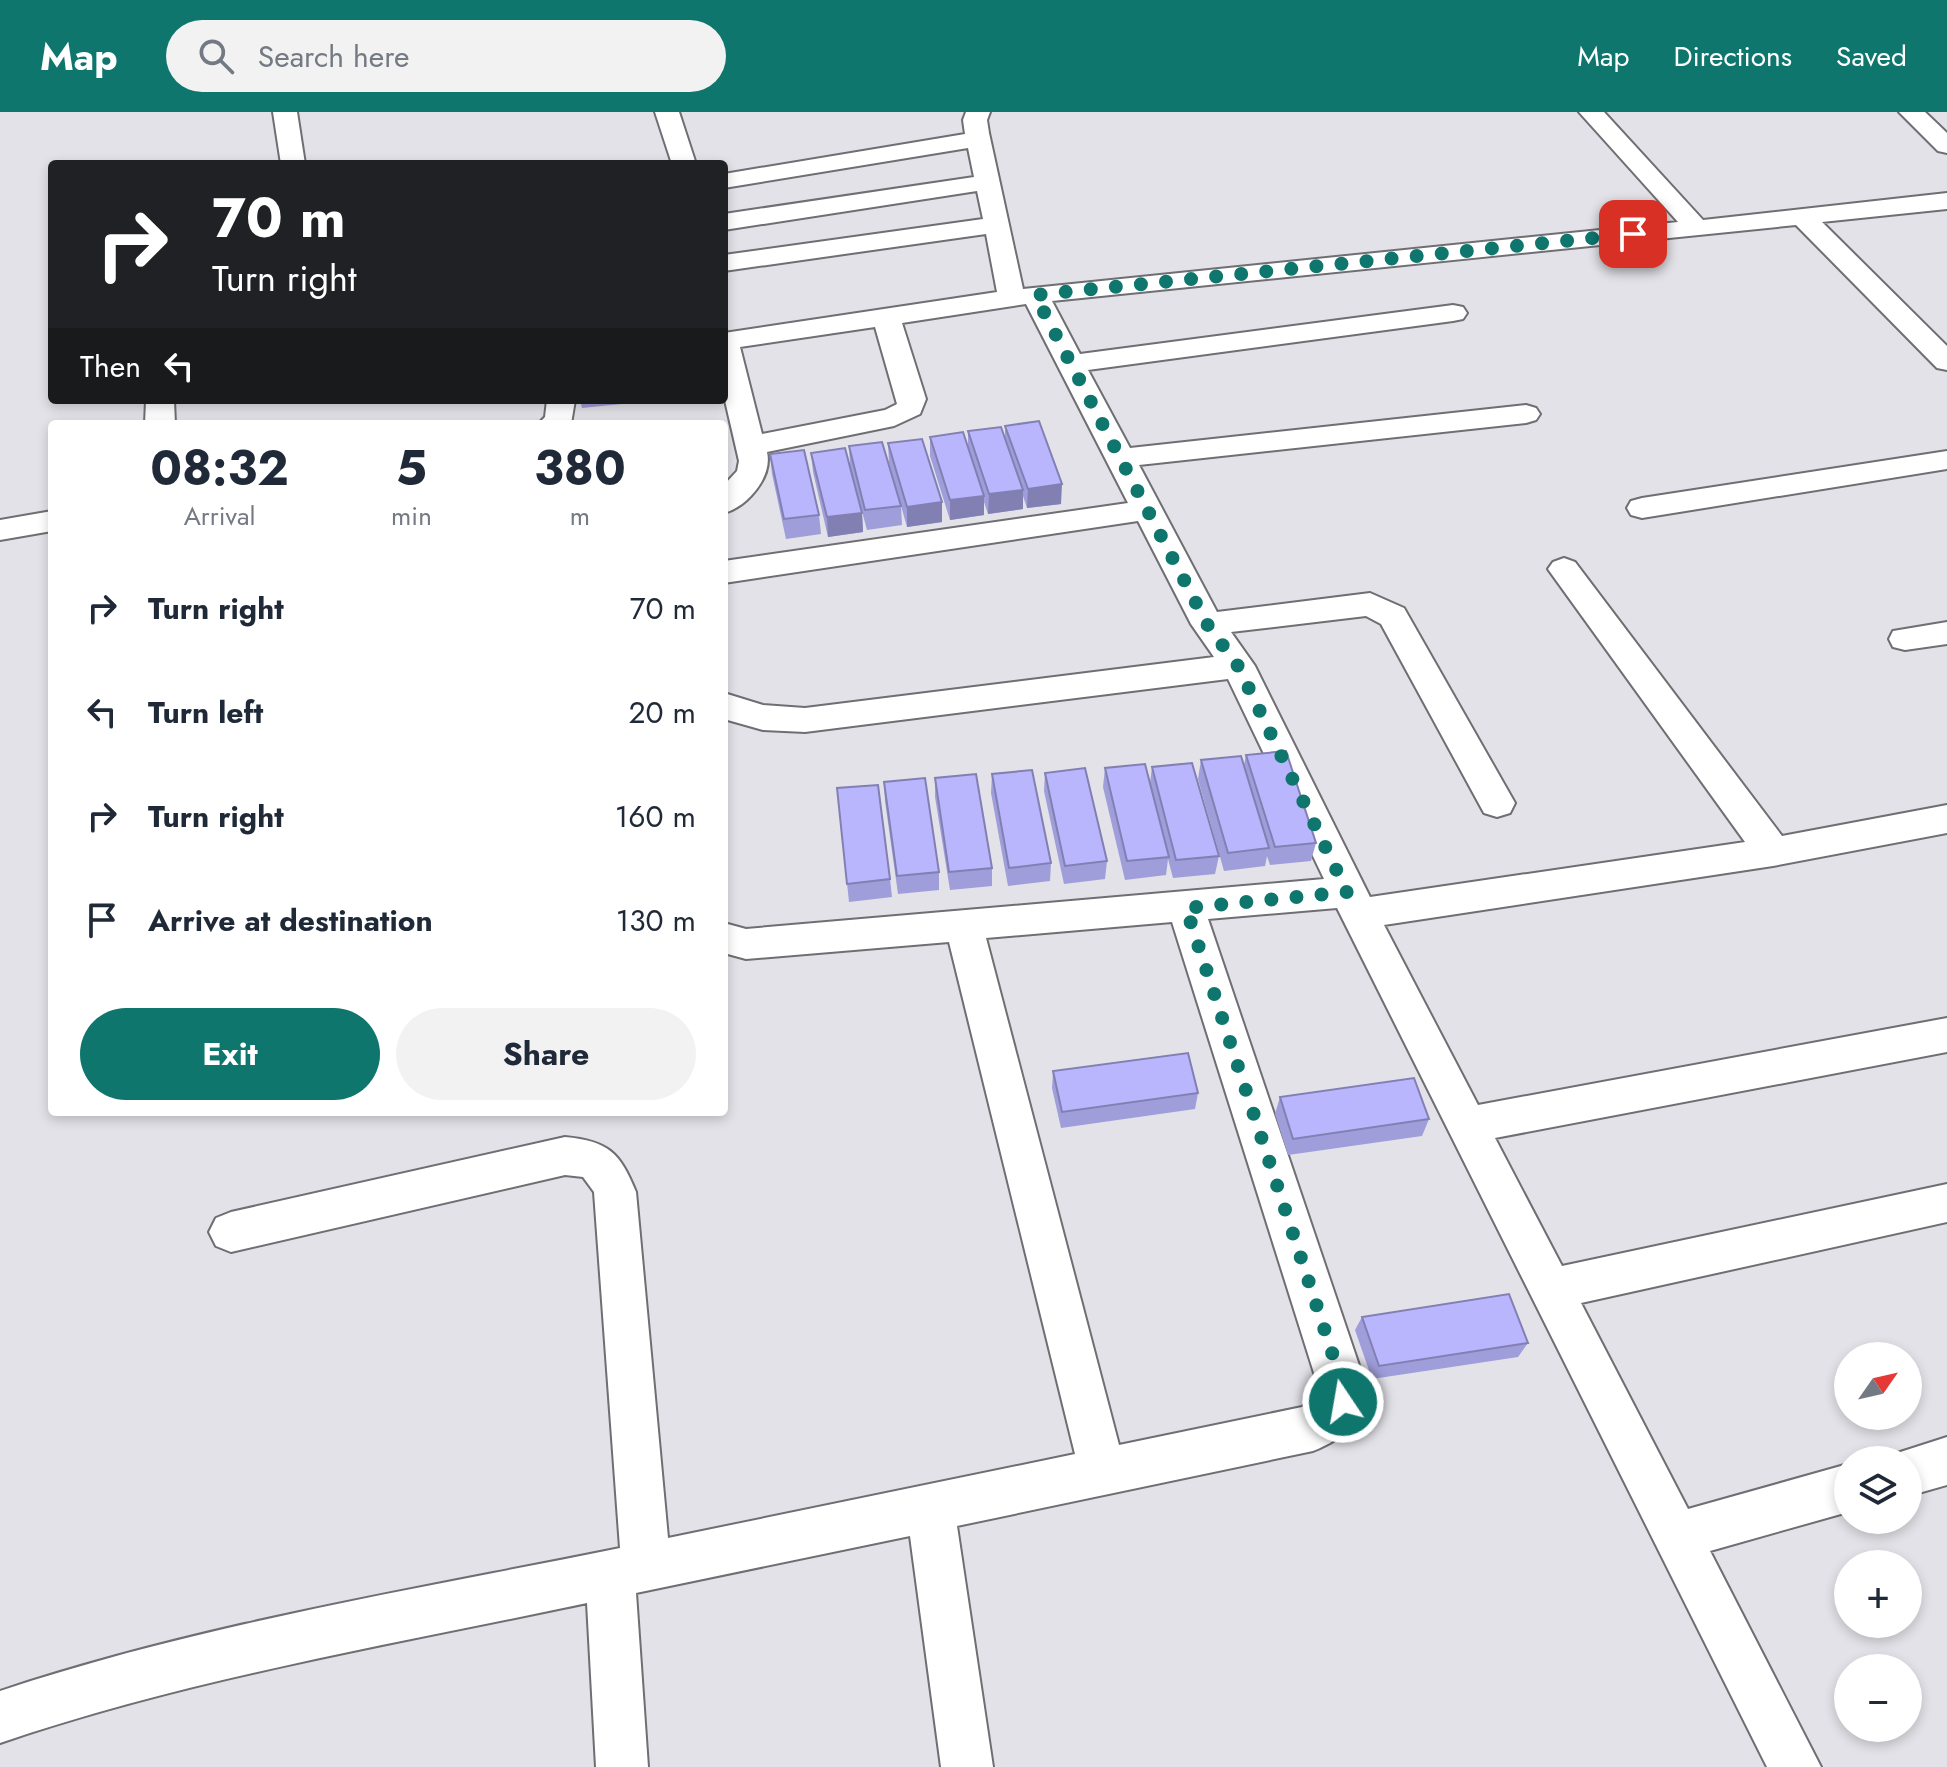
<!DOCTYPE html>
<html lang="en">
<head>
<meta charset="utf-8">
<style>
  :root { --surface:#fff; --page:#f2f2f3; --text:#1f2937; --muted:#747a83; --accent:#0f766e }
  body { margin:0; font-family:Jost,sans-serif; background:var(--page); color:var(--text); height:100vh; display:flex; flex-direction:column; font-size:30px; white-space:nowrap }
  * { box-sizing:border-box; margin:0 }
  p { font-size:26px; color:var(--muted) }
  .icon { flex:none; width:44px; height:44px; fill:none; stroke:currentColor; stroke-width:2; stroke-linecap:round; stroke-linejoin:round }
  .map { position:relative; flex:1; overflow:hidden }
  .drawer { position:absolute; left:48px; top:308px; width:680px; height:696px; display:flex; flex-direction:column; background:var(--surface); border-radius:8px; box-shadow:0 4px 12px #0003 }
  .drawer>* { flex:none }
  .banner { position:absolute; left:48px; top:48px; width:680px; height:244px; border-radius:8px; box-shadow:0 4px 12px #0003; background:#202124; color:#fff; overflow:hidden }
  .needle { width:52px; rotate:56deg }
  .controls { position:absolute; left:1834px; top:1230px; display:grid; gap:16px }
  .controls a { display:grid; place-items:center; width:88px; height:88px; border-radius:50%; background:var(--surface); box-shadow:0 4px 12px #0003; font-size:40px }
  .pin { position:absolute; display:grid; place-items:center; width:68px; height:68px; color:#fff; margin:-34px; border-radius:16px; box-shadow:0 4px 12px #0006 }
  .me { position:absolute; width:88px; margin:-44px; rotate:348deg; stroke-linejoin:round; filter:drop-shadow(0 0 6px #0008) }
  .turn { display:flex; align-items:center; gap:28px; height:168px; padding:0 32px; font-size:36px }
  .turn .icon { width:104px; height:104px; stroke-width:2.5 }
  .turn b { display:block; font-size:56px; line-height:68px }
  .then { display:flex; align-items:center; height:76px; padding:0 32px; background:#0003; gap:16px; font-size:30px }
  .eta { display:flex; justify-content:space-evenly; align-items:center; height:136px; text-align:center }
  .eta b { font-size:48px; font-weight:700; line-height:56px }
  .action { display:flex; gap:16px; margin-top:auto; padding:16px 32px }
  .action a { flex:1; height:92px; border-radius:48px; background:var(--accent); color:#fff; font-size:32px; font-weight:700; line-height:92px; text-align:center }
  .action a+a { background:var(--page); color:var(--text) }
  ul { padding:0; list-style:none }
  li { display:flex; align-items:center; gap:24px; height:104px; padding:0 32px }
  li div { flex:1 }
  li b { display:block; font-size:30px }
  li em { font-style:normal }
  header { display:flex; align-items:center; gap:48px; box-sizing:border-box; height:112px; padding:0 40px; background:var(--accent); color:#fff }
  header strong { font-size:38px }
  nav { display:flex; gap:44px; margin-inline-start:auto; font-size:28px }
  .search { width:560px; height:72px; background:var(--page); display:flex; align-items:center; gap:20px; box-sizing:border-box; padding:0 28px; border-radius:44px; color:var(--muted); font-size:30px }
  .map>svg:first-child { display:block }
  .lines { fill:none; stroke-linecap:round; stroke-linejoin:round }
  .street-casing { stroke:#6e6e73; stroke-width:4 }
  .street { fill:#fff; fill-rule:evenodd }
  .wall { fill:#9f9dda }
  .shaded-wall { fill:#827fb2 }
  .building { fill:#b9b6fe; stroke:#827fb2; stroke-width:2 }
  .route { stroke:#0f766e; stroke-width:14; stroke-dasharray:0 25.2 }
</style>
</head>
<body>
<header>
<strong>Map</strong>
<div class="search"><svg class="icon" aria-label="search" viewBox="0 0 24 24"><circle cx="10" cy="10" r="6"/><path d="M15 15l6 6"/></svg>Search here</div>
<nav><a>Map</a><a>Directions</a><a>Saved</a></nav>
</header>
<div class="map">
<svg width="1947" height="1655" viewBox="0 0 1947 1655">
  <rect width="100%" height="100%" fill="#e2e2e8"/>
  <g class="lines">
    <g class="street-casing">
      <path id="street" d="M273,0h24l8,52h-24z
        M655,0h24l17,52h-24z
        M966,0h24l-3,8 2,13 34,156 655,-67 -99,-110h25l99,108 244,-27v16l-125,13 125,124v24l-10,-2 -141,-143 -744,76 28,53 373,-49 10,2 4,6 -4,6 -10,2 -365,49 42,78 396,-43 10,3 4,6 -4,6 -10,3 -387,42 78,147 153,-19 34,15 111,195 -5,10 -13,4 -13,-4 -103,-189 -15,-8 -135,16 24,34 115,231 375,-55 -192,-266 -5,-7 5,-7 11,-4 11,4 207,274 165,-31v28l-174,33 -389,59 94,180 469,-87v34l-452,86 67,128 385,-82v38l-366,81 107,206 160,-45v48l-138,39 111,216h-54l-430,-859 -129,11 157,464c2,36 -20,55 -52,68l-356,75 36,241h-52l-31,-231 -274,57 12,174h-52l-9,-164c-197,42 -397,75 -587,140v-52c201,-67 413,-101 620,-143l-26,-356 -11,-15 -18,-2 -334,77 -15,-6 -7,-14 7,-14 15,-6 334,-75c44,4 55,16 71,55l32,346 407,-84 -126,-512 -203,17 -22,-6v-30l22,6 578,-50 -96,-200 -423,53 -42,-2 -39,-11v-26l39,12 42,3 409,-51 -23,-33 -53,-103 -414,62v-22l404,-58 -102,-199 -124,19 24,76 -6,15 -26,12 -127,26c6,25 -20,55 -43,61v-28l13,-14 2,-10 -15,-65v-63l273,-41 -11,-58 -262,37v-16l259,-36 -6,-28 -253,39v-16l250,-37 -6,-29 -244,40v-14l241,-40 -2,-14zM875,215l22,77 -12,6 -123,24 -22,-87zM1172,810l148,470 -18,15 -183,38 -133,-507z
        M1899,0h26l22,21v20l-9,-2z
        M146,288h28l1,24h-30z
        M547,288h28l-4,24h-33l7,-7z
        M1947,339v18l-305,49 -11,-3 -4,-7 4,-7 11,-3z
        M52,399v20l-52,9v-20z
        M1947,510v22l-42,6 -12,-3 -4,-8 4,-8z
        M1947,1325v48l-39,11v-36h-19l2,-5z"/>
    </g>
    <use href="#street" class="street"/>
  </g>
  <path class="wall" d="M580,288h81l-79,8z
    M1005,314l56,78 -34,4 -4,-12v13l-35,5 -4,-12v13l-34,5 -20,-64v-19l38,9v-15l37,8z
    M888,331l54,59v20l-35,5 -18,-64z
    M849,334l52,60 1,19 -35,5 -17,-64z
    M811,341l51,60 1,19 -35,5 -15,-65z
    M770,342l49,61 2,19 -35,5 -14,-65z
    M1246,643l70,88 -5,18 -41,4 -3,-9 -2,10 -41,5 -26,-92 3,-19 43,5z
    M1152,655l67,89 -4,18 -42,4 -5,-19 -2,16 -41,5 -22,-93 2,-19 45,15z
    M1045,661l62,88 -2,18 -41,5 -20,-93z
    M992,662l59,89 -1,18 -42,5 -17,-93z
    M935,666l57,90v18l-42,4 -15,-93z
    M884,670l55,90v18l-41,4 -13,-93z
    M837,676l53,91 2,18 -43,5z
    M1053,959l145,22 -3,16 -134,19 -9,-40z
    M1280,985l149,22 -7,17 -134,19 -13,-41z
    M1362,1205l166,26 -10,14 -146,22 -17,-49z"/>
  <path class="shaded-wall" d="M1062,372l-1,20 -34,4 1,-19z
    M1023,378v19l-35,5 1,-20z
    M984,384v19l-34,5v-20z
    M942,390v20l-35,5v-20z
    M862,401l1,19 -35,5 -1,-20z"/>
  <path class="building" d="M1039,309l23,63 -34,5 -23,-63z
    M1001,315l22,63 -34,4 -21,-63z
    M963,320l21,64 -34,4 -20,-63z
    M922,327l20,63 -35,5 -19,-64z
    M882,330l19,64 -36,4 -16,-64z
    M845,336l17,65 -35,4 -16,-64z
    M804,338l15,65 -35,4 -14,-65z
    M1286,639l30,92 -41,4 -29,-92z
    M1241,644l28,92 -41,5 -27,-93z
    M1192,651l27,93 -43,4 -24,-93z
    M1145,652l24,93 -42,4 -22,-93z
    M1085,656l22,93 -42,5 -20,-93z
    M1032,658l19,93 -42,5 -17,-94z
    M976,662l16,94 -43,4 -14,-94z
    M925,666l14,94 -42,4 -13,-94z
    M878,673l12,94 -43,5 -10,-96z
    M1188,941l10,40 -136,19 -9,-41z
    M1414,966l15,41 -136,20 -13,-42z
    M1509,1182l19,49 -149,23 -17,-49z"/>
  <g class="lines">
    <path class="route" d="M1343,1290l-1,-19 -156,-475 161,-16 -109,-226 -31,-42 -172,-329 598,-61"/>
  </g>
</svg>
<div class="controls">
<a><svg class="needle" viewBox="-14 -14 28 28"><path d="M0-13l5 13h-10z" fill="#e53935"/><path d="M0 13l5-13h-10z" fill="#747a83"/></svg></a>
<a><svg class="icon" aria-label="layers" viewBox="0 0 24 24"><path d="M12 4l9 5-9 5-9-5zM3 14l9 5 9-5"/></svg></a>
<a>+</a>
<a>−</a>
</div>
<div class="pin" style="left:1633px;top:122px;background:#d93025"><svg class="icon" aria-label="arrive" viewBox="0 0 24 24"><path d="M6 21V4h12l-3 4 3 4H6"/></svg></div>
<svg class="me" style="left:1343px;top:1290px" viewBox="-20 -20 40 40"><circle r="17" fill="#0f766e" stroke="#fff" stroke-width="3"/><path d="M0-11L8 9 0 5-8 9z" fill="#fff"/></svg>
<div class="banner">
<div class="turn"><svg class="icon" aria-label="right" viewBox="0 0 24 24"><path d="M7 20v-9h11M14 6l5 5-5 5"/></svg><div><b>70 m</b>Turn right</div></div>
<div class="then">Then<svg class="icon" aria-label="left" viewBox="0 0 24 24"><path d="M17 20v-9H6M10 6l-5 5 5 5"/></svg></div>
</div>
<section class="drawer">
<div class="eta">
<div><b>08:32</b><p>Arrival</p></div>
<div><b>5</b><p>min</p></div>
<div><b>380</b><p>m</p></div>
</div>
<ul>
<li><svg class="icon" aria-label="right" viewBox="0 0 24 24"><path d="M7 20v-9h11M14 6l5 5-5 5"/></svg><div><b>Turn right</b></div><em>70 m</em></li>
<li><svg class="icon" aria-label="left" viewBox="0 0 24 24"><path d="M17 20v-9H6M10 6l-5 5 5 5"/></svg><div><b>Turn left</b></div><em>20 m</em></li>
<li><svg class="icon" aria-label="right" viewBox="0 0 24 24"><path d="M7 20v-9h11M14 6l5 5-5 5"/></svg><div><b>Turn right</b></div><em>160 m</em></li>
<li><svg class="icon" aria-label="arrive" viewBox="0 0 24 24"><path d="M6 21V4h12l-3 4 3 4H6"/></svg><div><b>Arrive at destination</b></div><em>130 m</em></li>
</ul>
<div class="action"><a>Exit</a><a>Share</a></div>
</section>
</div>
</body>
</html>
